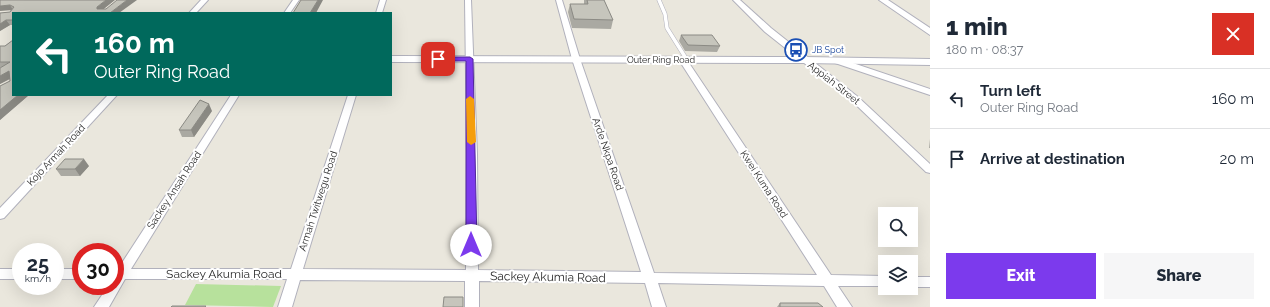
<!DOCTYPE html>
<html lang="en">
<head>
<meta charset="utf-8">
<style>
  :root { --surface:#fff; --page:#f6f6f7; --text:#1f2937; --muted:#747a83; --line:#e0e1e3; --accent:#7c3aed }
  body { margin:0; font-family:Raleway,sans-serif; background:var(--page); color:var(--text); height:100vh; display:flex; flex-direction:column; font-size:15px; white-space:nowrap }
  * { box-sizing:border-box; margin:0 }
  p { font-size:13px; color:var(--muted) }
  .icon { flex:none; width:22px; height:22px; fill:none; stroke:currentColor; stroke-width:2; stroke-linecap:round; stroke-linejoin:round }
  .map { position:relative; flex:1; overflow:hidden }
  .details { display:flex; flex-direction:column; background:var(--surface); width:340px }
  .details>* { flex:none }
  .banner { position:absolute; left:12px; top:12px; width:380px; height:84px; border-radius:0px; box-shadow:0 4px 16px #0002; background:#00695c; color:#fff; overflow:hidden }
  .fabs { position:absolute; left:878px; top:207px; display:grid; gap:8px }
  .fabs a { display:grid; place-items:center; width:40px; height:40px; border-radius:0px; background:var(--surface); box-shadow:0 4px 16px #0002; font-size:20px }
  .speed { position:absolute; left:12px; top:243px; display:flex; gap:8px; font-size:20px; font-weight:700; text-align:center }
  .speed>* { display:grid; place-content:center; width:52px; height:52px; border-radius:50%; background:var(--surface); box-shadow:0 4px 16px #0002; line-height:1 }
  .speed small { font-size:10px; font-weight:400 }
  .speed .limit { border:6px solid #d22; background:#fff; color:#111 }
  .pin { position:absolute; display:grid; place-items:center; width:34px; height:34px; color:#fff; margin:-17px; border-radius:8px; box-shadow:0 2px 6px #0006 }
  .me { position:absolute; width:44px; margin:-22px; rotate:0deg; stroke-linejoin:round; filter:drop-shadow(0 0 3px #0008) }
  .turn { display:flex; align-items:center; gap:14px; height:84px; padding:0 16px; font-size:18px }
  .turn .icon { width:52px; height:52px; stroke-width:2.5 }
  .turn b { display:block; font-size:28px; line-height:34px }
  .round { display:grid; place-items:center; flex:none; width:42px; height:42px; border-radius:0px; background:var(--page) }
  .overview { display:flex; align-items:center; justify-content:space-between; height:68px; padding:0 16px }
  h1 { font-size:24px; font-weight:800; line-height:30px }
  .action { display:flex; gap:8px; margin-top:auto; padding:8px 16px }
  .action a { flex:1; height:46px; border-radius:0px; background:var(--accent); color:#fff; font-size:16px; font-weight:800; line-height:46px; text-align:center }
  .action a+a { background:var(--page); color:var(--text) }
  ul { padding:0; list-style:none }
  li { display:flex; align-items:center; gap:12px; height:60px; padding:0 16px; border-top:1px solid var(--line) }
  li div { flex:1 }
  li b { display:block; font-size:15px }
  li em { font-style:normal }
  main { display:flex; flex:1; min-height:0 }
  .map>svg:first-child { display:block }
  .pitch { fill:#b7e19c }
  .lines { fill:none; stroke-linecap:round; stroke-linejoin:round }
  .service-casing { stroke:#b1b1bc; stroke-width:4.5 }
  .minor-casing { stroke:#b1b1bc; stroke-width:2 }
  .tertiary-casing { stroke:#b1b1bc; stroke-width:2 }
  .service { stroke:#fff; stroke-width:3.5 }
  .minor { fill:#fff; fill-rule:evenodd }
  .tertiary { fill:#fff; fill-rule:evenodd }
  .wall { fill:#aaa9a2 }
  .shaded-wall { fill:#8b8a84 }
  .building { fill:#c6c5bc; stroke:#8b8a84 }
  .route { fill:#7c3aed; stroke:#51269a }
  .slow { fill:#f59e0b }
  .labels { text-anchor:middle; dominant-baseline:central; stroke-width:4; stroke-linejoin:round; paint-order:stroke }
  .far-transit-label { font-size:9px; fill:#164399; stroke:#fff; text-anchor:start }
  .far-street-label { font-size:9px; fill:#2a2a2a; stroke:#fff }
  .street-label { font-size:10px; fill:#2a2a2a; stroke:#fff }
  .near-street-label { font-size:12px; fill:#2a2a2a; stroke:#fff }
</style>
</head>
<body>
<main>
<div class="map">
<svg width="930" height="307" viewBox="0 0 930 307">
  <rect width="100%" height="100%" fill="#eae7dd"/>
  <path class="pitch" d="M196,284l85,2 -8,21 -88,-2z"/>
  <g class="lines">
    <g class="service-casing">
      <path id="service" d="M659,0l6,14 2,14 20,32"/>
    </g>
    <g class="minor-casing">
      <path id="minor" d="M201,0h7l-12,13h-7z
        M293,0h6l-9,13h-6z
        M380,0h6l-4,13h-6z
        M465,0h6l6,154 1,116 163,2 -69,-213 -16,-59h6l18,59 74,214 163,2 -138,-215 4,-2 4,2 144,215 54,1v10h-47l14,21h-15l-13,-21 -166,-3 8,24h-14l-7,-24 -166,-2v26h-14v-26l-165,-1 -8,27h-14l9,-28h-162l-16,28h-15l14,-21h7v-17h3l113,-174h8l-108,174h160l57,-174h8l-53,174 163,1 1,-116z
        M733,0h7l31,28 87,69 72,67v9l-4,-1 -74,-71 -87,-69z
        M835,59h6l89,30v6l-95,-32z
        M108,95h9l-113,123 -4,1v-11z
        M0,269h21v10h-21z
        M55,269h26v10h-26z
        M911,277h19v10h-19z"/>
    </g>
    <g class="tertiary-casing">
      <path id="tertiary" d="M879,0h9l42,28v7z
        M391,56l413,1 126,2v6l-126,-2 -413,-1z"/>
    </g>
    <use href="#service" class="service"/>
    <use href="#minor" class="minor"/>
    <use href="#tertiary" class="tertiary"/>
  </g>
  <path class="wall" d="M0,0l104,9 15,4h-106v12h-3l-10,6v-18l10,-1 1,-1z
    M584,0h20l9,20 -2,9 -39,-1 -4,-16 2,-8h14z
    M681,35l39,11 -3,6 -32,-1 -6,-10z
    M13,40v55h16l-29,25v-34l10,-5v-2l-10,5v-16l2,-1h-2v-21h5z
    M212,111l-18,26h-12l-3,-7z
    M930,139v9h-1z
    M89,166l-9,10h-19l-5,-7z
    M780,303l43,4h-46z"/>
  <path class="shaded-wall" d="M106,0h9l-15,12 -3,-3v-2z
    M127,0h10l-18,13h-9z
    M318,0h5l-7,13h-6z
    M10,5l3,5 -13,1v-5z
    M6,20l4,5 -10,6v-7z
    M9,71l4,6 -13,7v-8z
    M18,95h11l-29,25v-10z
    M209,104l3,7 -18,26 -3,-7z
    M84,159l5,7 -9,10 -5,-7z"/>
  <path class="building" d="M0,0h106l-9,7v2h9l11,-9h10l-17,13h-97v7h-7l-6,4v-11l10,-1 4,-5 -4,-2 -10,1z
    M301,0h17l-8,13h-17z
    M587,0h17l9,20 -39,-1 -4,-15h18z
    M681,35h31l8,11 -32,-1z
    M13,40v55h5l-18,15v-24l10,-5 -1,-10 -9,5v-8l10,-6h-10v-16h5z
    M200,100l9,4 -18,26h-12z
    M65,159h19l-9,10h-19z
    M444,297h19v10h-20z
    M780,303h38l5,4h-43z
    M172,306h34l-1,1h-34z"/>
  <path class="route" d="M436,57h34l3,2 4,186 -2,3 -4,1 -4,-1 -1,-3v-184h-28l-3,-2z"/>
  <path class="slow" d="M470,96l4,3 2,43 -5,3 -4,-3 -1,-43z"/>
  <defs>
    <g id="bus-ring" transform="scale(1.15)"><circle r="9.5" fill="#fff" stroke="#1a4fb4" stroke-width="1.5"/><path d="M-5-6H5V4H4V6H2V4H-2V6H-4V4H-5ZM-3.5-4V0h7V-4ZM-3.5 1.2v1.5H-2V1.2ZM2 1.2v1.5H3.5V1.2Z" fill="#1a4fb4"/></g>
  </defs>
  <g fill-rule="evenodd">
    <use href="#bus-ring" x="796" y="50"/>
  </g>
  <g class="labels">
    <g class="far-transit-label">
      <text x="812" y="50">JB Spot</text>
    </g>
    <g class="far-street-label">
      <text x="661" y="60">Outer Ring Road</text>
    </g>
    <g class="street-label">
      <text transform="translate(834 83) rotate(38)">Appiah Street</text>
      <text transform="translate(608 154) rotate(71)">Arde Nkpa Road</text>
      <text transform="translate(56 155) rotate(-47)">Kojo Armah Road</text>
      <text transform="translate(764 184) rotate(57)">Kwei Kuma Road</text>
      <text transform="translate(174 190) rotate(-57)">Sackey Ansah Road</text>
      <text transform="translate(318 201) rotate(-72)">Armah Twitwegu Road</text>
    </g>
    <g class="near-street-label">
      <text x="224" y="274">Sackey Akumia Road</text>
      <text transform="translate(548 277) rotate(1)">Sackey Akumia Road</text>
    </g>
  </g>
</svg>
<div class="fabs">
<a><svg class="icon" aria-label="search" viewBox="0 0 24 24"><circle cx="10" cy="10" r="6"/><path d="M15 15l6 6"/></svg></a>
<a><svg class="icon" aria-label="layers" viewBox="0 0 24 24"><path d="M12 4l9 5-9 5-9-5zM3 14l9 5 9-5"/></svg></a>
</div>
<div class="speed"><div>25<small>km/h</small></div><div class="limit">30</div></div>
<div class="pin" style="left:438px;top:59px;background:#d93025"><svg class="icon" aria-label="arrive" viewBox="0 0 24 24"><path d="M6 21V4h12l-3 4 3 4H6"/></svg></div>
<svg class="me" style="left:471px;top:245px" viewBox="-20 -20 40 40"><circle r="19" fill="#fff"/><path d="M0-13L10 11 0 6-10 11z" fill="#7c3aed"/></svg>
<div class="banner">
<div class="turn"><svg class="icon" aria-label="left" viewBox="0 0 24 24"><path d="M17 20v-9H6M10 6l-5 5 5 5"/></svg><div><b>160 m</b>Outer Ring Road</div></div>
</div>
</div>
<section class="details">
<div class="overview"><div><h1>1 min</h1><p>180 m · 08:37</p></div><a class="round" style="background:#d93025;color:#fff"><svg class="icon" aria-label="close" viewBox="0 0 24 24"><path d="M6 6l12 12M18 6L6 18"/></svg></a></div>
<ul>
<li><svg class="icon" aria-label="left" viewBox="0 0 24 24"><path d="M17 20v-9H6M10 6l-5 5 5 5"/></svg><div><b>Turn left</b><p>Outer Ring Road</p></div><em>160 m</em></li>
<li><svg class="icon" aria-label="arrive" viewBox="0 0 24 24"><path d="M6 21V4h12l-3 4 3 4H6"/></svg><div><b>Arrive at destination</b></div><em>20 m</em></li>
</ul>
<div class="action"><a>Exit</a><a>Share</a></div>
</section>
</main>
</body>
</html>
